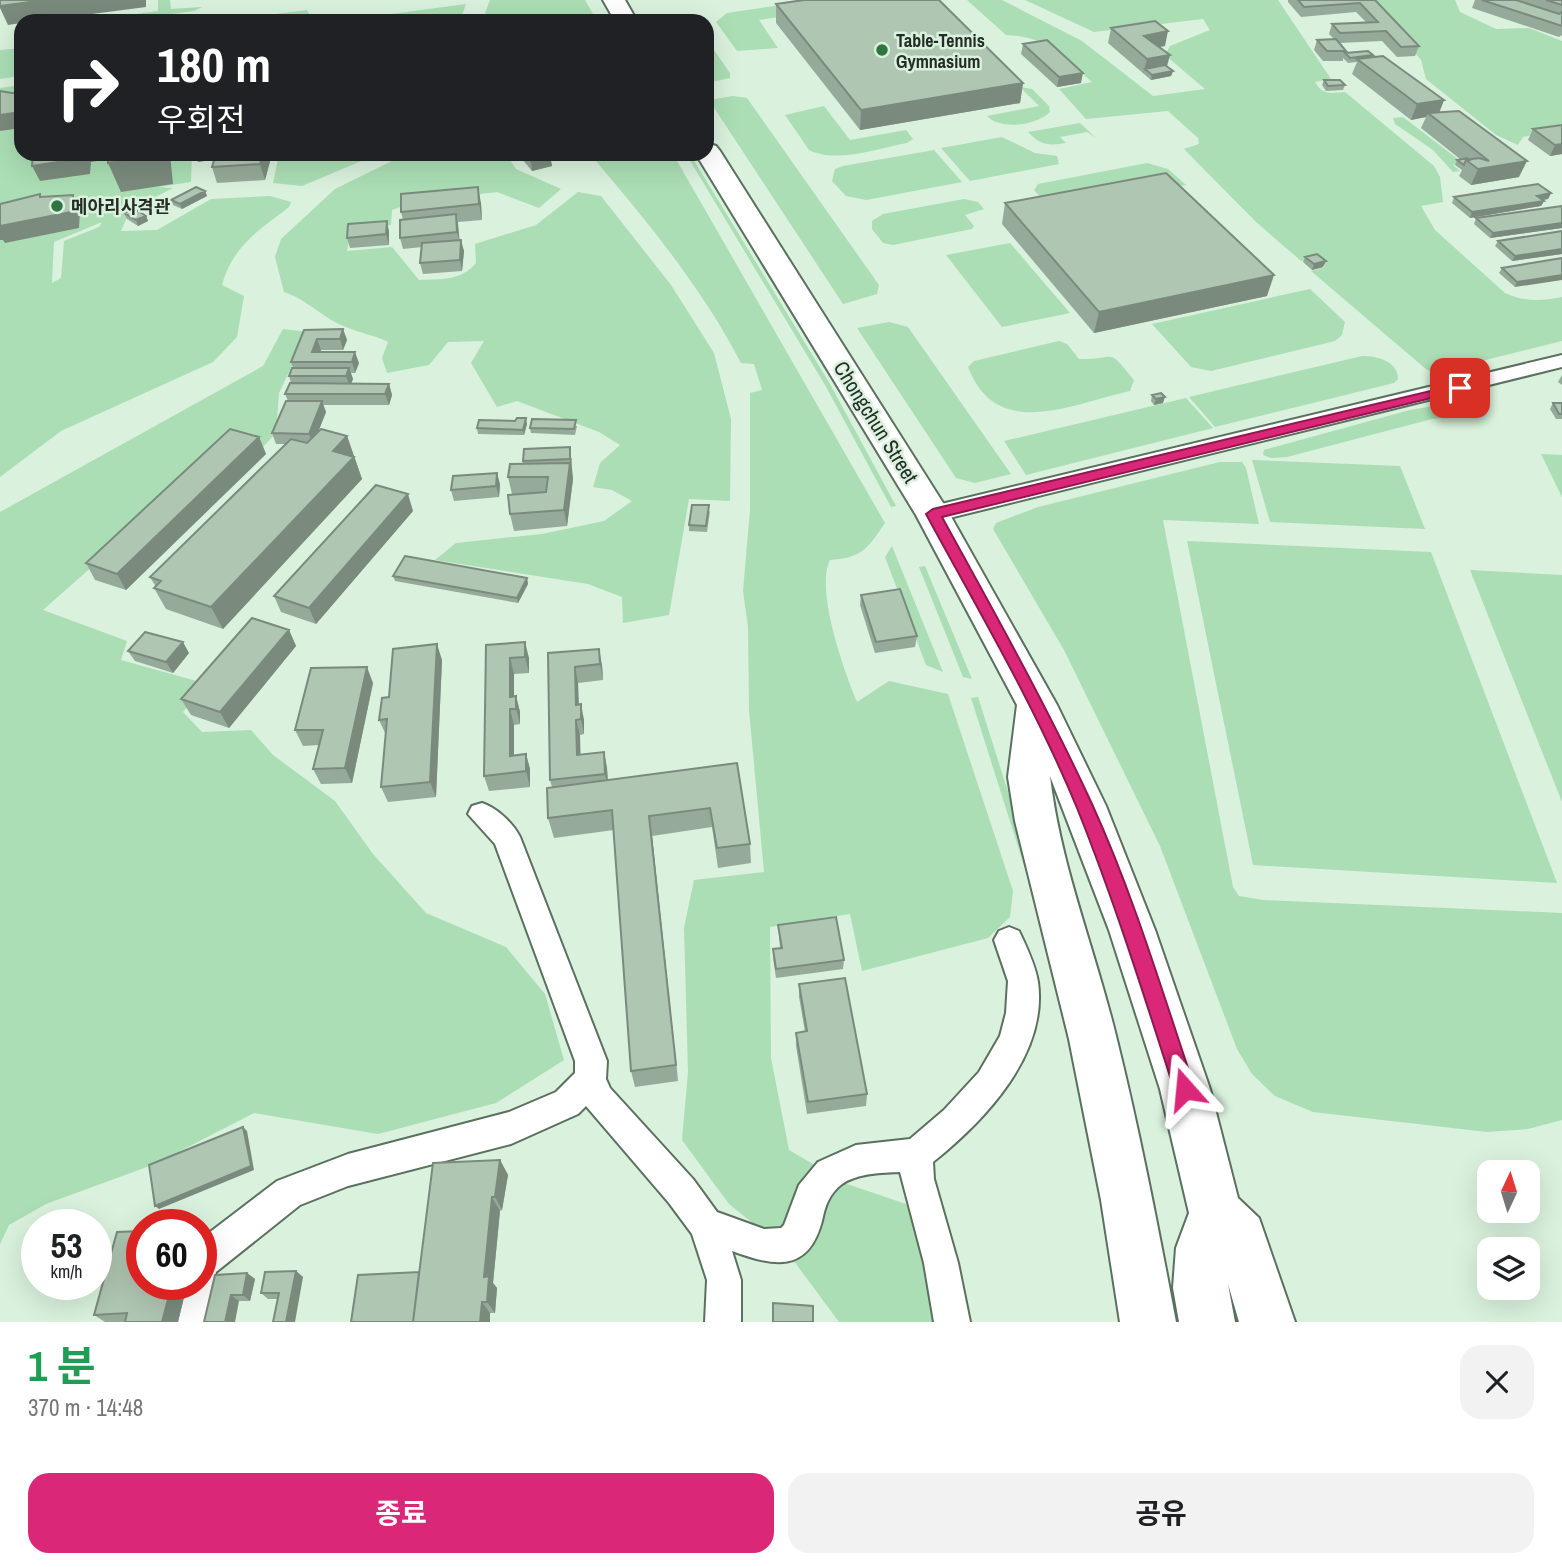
<!DOCTYPE html>
<html lang="ko">
<head>
<meta charset="utf-8">
<style>
  :root { --surface:#fff; --page:#f2f2f2; --text:#202124; --muted:#757577; --accent:#db2777 }
  body { margin:0; font-family:"Archivo Narrow","Noto Sans KR",sans-serif; background:var(--page); color:var(--text); height:100vh; display:flex; flex-direction:column; font-size:26px; white-space:nowrap }
  * { box-sizing:border-box; margin:0 }
  p { font-size:23px; color:var(--muted) }
  .icon { flex:none; width:38px; height:38px; fill:none; stroke:currentColor; stroke-width:2; stroke-linecap:round; stroke-linejoin:round }
  .map { position:relative; height:1322px; overflow:hidden }
  .drawer { display:flex; flex-direction:column; background:var(--surface); flex:1 }
  .drawer>* { flex:none }
  .hud { position:absolute; left:14px; top:14px; width:700px; height:147px; border-radius:21px; box-shadow:0 7px 28px #0002; background:#202124; color:#fff; overflow:hidden }
  .needle { width:46px; rotate:4deg }
  .buttons { position:absolute; left:1477px; top:1160px; display:grid; gap:14px }
  .buttons a { display:grid; place-items:center; width:63px; height:63px; border-radius:14px; background:var(--surface); box-shadow:0 7px 28px #0002; font-size:35px }
  .speed { position:absolute; left:21px; top:1209px; display:flex; gap:14px; font-size:35px; font-weight:700; text-align:center }
  .speed>* { display:grid; place-content:center; width:91px; height:91px; border-radius:50%; background:var(--surface); box-shadow:0 7px 28px #0002; line-height:1 }
  .speed small { font-size:18px; font-weight:400 }
  .speed .limit { border:10px solid #d22; background:#fff; color:#111 }
  .pin { position:absolute; display:grid; place-items:center; width:60px; height:60px; color:#fff; margin:-30px; border-radius:14px; box-shadow:0 4px 10px #0006 }
  .me { position:absolute; width:77px; margin:-38px; rotate:342deg; stroke-linejoin:round; filter:drop-shadow(0 0 5px #0008) }
  .turn { display:flex; align-items:center; gap:24px; height:147px; padding:0 28px; font-size:32px }
  .turn .icon { width:91px; height:91px; stroke-width:2.5 }
  .turn b { display:block; font-size:49px; line-height:60px }
  .round { display:grid; place-items:center; flex:none; width:74px; height:74px; border-radius:21px; background:var(--page) }
  .overview { display:flex; align-items:center; justify-content:space-between; height:119px; padding:0 28px }
  h1 { font-size:42px; font-weight:700; line-height:52px; color:#1e9e55 }
  .button { display:flex; gap:14px; margin-top:auto; padding:14px 28px }
  .button a { flex:1; height:80px; border-radius:21px; background:var(--accent); color:#fff; font-size:28px; font-weight:700; line-height:80px; text-align:center }
  .button a+a { background:var(--page); color:var(--text) }
  .map>svg:first-child { display:block }
  .green { fill:#abdeb4; fill-rule:evenodd }
  .lines { fill:none; stroke-linecap:round; stroke-linejoin:round }
  .minor-casing { stroke:#5b705f; stroke-width:4 }
  .primary-casing { stroke:#5b705f; stroke-width:4 }
  .minor { fill:#fff; fill-rule:evenodd }
  .primary { fill:#fff; fill-rule:evenodd }
  .wall { fill:#96aa99 }
  .shaded-wall { fill:#7a8b7d }
  .building { fill:#afc6b2; stroke:#7a8b7d; stroke-width:2 }
  .route { fill:#db2777; stroke:#8e194d; stroke-width:2 }
  .poi-dot { fill:#2e7541; stroke:#d9f1dd; stroke-width:2.5 }
  .labels { text-anchor:middle; dominant-baseline:central; stroke-width:5; stroke-linejoin:round; paint-order:stroke }
  .far-poi-label { font-size:18px; font-weight:bold; fill:#242d25; stroke:#d9f1dd; text-anchor:start }
  .street-label { font-size:21px; fill:#242d25; stroke:#d9f1dd }
</style>
</head>
<body>
<div class="map">
<svg width="1562" height="1322" viewBox="0 0 1562 1322">
  <rect width="100%" height="100%" fill="#d9f1dd"/>
  <path class="green" d="M158,0h12l1,9 31,-2 -8,4 -66,9v-5l30,-4z
    M490,0h95l12,21h-115z
    M967,0h35l80,41 71,55 52,-7 -40,-34 5,-9 40,-16 -7,-11 -109,13 -69,-32h253l53,79 -16,3c8,14 16,11 30,10l89,74 6,11 3,25 -22,4 14,24 70,63c19,9 36,8 57,4v44l-125,31 -10,-2 -116,-99 14,-4 -10,-9 -14,3 -45,-39 -72,-73 15,-5 -1,-6 -30,-27 -82,8 -27,-30 33,-7c-31,-27 -43,-45 -86,-47z
    M1356,0h99l5,12 36,17 33,-1 33,13v89l-39,7 -5,8 -22,-10 -70,-56 -5,-19 -26,-31z
    M466,4l-6,17h-121z
    M788,4l18,9 -47,7 19,28 -41,3 -21,-29 11,-9z
    M307,10l6,11h-92z
    M707,40l23,33v5l-23,5z
    M21,48v28l-21,3v-29z
    M21,85v69h171l-1,28 -33,5 15,1 -43,22 -9,21 36,-1 54,-31 59,-3 21,6 -2,5c-29,22 -57,40 -67,78l22,11 -7,41 -24,25 -152,69 -61,46v-389zM102,222l-3,5 -35,14 -3,37 -9,5 2,-41z
    M1020,87l12,2 17,17 1,6c-14,14 -50,18 -63,4l52,-10z
    M733,96l14,2 132,187 -2,9 -34,10 -134,-204z
    M824,106l26,34 56,-10 7,9 -6,4c-28,5 -71,21 -98,7l-24,-35z
    M1403,117l60,46 -10,2 7,6 -7,1 -20,-22 -38,-26 -2,-6z
    M1080,123l16,15 -9,-6 -27,5 6,6c-17,3 -26,2 -38,-11z
    M1002,137l33,16 22,3 2,8 -89,17 -29,-33z
    M934,150l28,32 -96,18 -20,-4 -14,-15 3,-12 8,-3z
    M279,154h99l-76,32 -29,-3z
    M406,154h100l10,15 45,20 -22,19 -42,-16 -82,10 -23,8 -1,15 -40,6 -4,20 45,-4 27,33c22,-1 42,1 57,-17l-1,-19 61,-19 42,-33 23,4 70,89 43,68 17,66 -1,82 -41,-2 -20,116 -46,8 -1,-26 -34,-13 -153,-24 21,-17 86,-9 62,-13 28,-20 -20,-11 -19,-3 7,-24 20,-18 -21,-13 -82,-31 -20,6 -26,-44 13,-22 -36,1 -19,23 -42,8 -5,-15 6,-16c-14,-7 -28,-9 -42,-15 -24,-9 -36,-26 -62,-35l-9,-35 6,-18 54,-50z
    M590,154h83l212,369c-17,25 -23,35 -55,37 -15,29 14,112 27,142l32,-21 59,13 65,197 -3,26 -22,21 -126,33 -12,-57 -80,13 1,131 18,92 58,34 59,20 36,102 -3,16h-100l-54,-73 -56,-45 -47,-64 6,-68 -4,-144 10,-48 70,-8 -15,-162 -1,-83 -5,-36 7,-81v-117l12,-3 -8,-26 -13,-1c-40,-77 -95,-143 -151,-209z
    M686,154h4l140,230 66,122 -5,1 -66,-122z
    M1147,163l21,6 18,16 -133,26 -19,-21 4,-6z
    M964,199l14,3 6,7 -19,6 9,11 -2,3 -79,16 -10,-2 -11,-14v-8l11,-7z
    M1010,243l60,70 -68,14 -56,-72z
    M1310,289l35,33 -3,13 -7,6 -124,30 -20,-4 -39,-43z
    M889,322l19,5 103,147 -36,9 -19,-5 -99,-150z
    M283,329l25,3 -29,61 -3,40 -15,16 -27,-8 -191,169 84,31 -6,19 86,24 -24,28 19,20 49,-2 22,25 62,46 38,53 53,59 80,34 39,47 19,66 -68,43 -118,31 -124,-21 -99,51 -109,40 -37,21 -9,19v-732l263,-146z
    M1059,341l8,3 12,15c38,1 27,-14 55,21l-4,11c-59,13 -133,51 -162,-24l6,-6z
    M1362,356c15,0 36,5 36,23l-4,4 -179,44 -26,-30z
    M1186,398l27,30 -187,47 -22,-34z
    M1451,403l13,3 6,9 -38,4 -145,38 -16,1 -8,-3 1,-5 146,-40z
    M1541,454l21,1v42z
    M1252,460l148,6 25,63 -155,-7z
    M1220,462h22l4,6 13,56 -96,-4 70,367 6,9 24,4 299,13v207l-34,9 -41,3 -174,-20 -38,-16 -23,-22 -15,-25 -77,-203 -96,-196 -71,-121 3,-6 42,-16z
    M1187,541l244,11 126,331 -304,-18z
    M892,546l51,126 -17,-7 -41,-108z
    M925,566l47,113 -9,-2 -44,-110z
    M1470,570l92,5v227z
    M978,697l56,177 -7,1 -56,-177z"/>
  <g class="lines">
    <g class="minor-casing">
      <path id="minor" d="M1562,355v12l-629,155 -8,-3 -3,-5 3,-5 8,-3z
        M482,803c15,5 31,20 38,34l87,224 -1,18 4,9 83,91 24,33 47,17 17,-1 3,-3 15,-40 19,-23 38,-17 54,-6 34,-29 35,-38 21,-36 6,-23 2,-32 -14,-41 5,-9 10,-4 10,4c7,15 16,33 19,51 10,73 -54,139 -105,180l1,17 24,84 12,59h-36l-10,-59 -24,-91c-19,1 -42,1 -58,12 -13,10 -17,22 -20,37 -14,53 -49,45 -90,30l9,29v42h-36l2,-42 -15,-46 -23,-31 -83,-97 -8,8 -67,30 -163,42 -48,19 -84,67 -11,50h-36l10,-38h22v-45l76,-58 71,-27 161,-42 47,-20 19,-19v-12l-80,-217 -27,-30 4,-8z"/>
    </g>
    <g class="primary-casing">
      <path id="primary" d="M603,0h22l12,21h-22z
        M707,143l9,3 4,5 225,355 112,199 49,101 49,124 55,159 28,109 21,20 36,104h-56l-11,-38 7,38h-56l-6,-34 3,-40 13,-35 -29,-124 -51,-159 -59,-154c10,89 46,176 67,264 23,93 41,187 59,282h-56l-19,-122 -32,-161 -54,-218 -7,-44 9,-72 -101,-190 -220,-361h11z"/>
    </g>
    <use href="#minor" class="minor"/>
    <use href="#primary" class="primary"/>
  </g>
  <path class="wall" d="M1288,0h87l44,46 -4,10 -18,1 -15,-16 -43,2 7,8 -1,2 28,2 -1,2 72,43 -5,12 80,65 -48,8 -12,-9 3,-6 -7,-5 2,-5 3,-1 -39,-31 5,-11 -15,3 -59,-46 5,-12 -9,1 -5,-5v3h-20l-9,-11 3,-10 17,-1 -5,-5 3,-10 34,-2 -10,-10 -55,5 -13,-15z
    M1475,0h87v35l-3,2 -87,-29z
    M776,4l247,79 -3,20 -160,27 -84,-107z
    M1111,28l54,18 -6,1 8,19 6,5 -2,5 -20,4 -43,-37z
    M1023,44l58,39 -24,4 -36,-33z
    M1324,80l21,5 -2,5 -17,1 -4,-6z
    M1562,125v29l-12,2 -22,-16 5,-11z
    M196,154h76l-7,26 -48,3 -5,-16 2,-8 -16,3z
    M510,154h39l3,12 -20,5 -10,-12 -7,2z
    M205,191l2,5 -25,13 -9,-4 -2,-5z
    M1551,193l-3,6 -5,1 1,1 -3,5 -71,12 -18,-15 2,-6z
    M481,203l1,17 -24,2 1,18 5,11 -2,20 -39,3 -3,-11 2,-16 -19,2 -3,-11 3,-18 -2,-8z
    M1005,203l262,93 -173,37 -92,-109z
    M1562,206v22l-72,10 -16,-14 2,-6z
    M124,213l22,3 2,5 -10,5 -11,-7z
    M387,221l2,11v13l-39,3 -3,-10z
    M1562,231v23l-50,7 -17,-15 3,-5z
    M1305,257l18,10 -11,3 -9,-8z
    M1562,258l-47,29 -16,-14 3,-5z
    M343,329l4,11 -4,10h-22l-1,2 39,11 -4,10h-4l2,6 -2,4 38,1 3,11 -3,10h-66l3,7 -8,20 29,4 15,43 -139,150 -57,-20 -12,-21 2,-1 -6,-10 135,-133h-9l-4,-11 16,-32 -3,-7 6,-11 -2,-7 4,-8 -2,-6 13,-32z
    M1562,375v10l-4,-3z
    M1152,395l11,8 -9,2 -3,-4z
    M1553,403h9v16h-6l-6,-10z
    M515,421l12,3 -3,11 -46,-1 -1,-6z
    M577,426l-2,9 -44,-2 -1,-5z
    M259,437l7,17 -140,136 -31,-10 -9,-17z
    M572,458l-1,11 2,10 -6,47 -53,5 -4,-17 14,-20h-12l-4,-17 15,-13v-3z
    M500,484l-1,13 -45,4 -3,-11z
    M413,511l-97,113 -35,-12 -7,-16z
    M710,511l-3,21 -18,-1v-6z
    M393,576l134,2 1,6 -10,19 -123,-22z
    M861,595l56,41 -2,11 -40,6 -15,-48z
    M289,630l7,16 -67,82 -38,-13 -10,-16z
    M486,645l43,13v15l-15,1v22h2l4,16v12l-6,1v30l12,-1 4,15v18l-41,4 -5,-15z
    M128,651l61,2 -16,20 -38,-12z
    M548,653l54,12 1,15 -25,3 1,22 5,15v14l-4,1v20l24,-3 3,16 1,12 129,-17 13,81 1,19 -33,5 -6,-41 -60,9 26,245 -43,6 -4,-16 -17,-241 -60,8 -6,-20 4,-31 -2,-7z
    M442,660l-6,137 -48,5 -7,-15 5,-52 -7,-15 10,-23z
    M373,683l-21,100 -31,1 -8,-15 6,-24 -16,1 -8,-16z
    M778,925l66,35 -1,9 -67,9 -3,-20v-9l7,-1z
    M799,984l68,110 -1,12 -59,8 -11,-68v-13l9,-1 -6,-35z
    M500,1160l8,15 -6,35 -2,1 -7,72 4,5 -2,25h-5l-71,-41z
    M296,1271l7,6 -26,22h-9l-7,-6z
    M247,1273l8,6 -5,22h-11l-35,21z
    M142,1284h37l7,5 -8,33h-73l-11,-7z"/>
  <path class="shaded-wall" d="M45,0h101v7l-108,14h-17v2l-13,2 -8,-17v-2z
    M1168,31l-3,15 -24,4 3,-14z
    M1170,55l-4,15 -21,-1 -2,5 4,-15z
    M1173,71l-2,5 -20,4 1,-5z
    M1083,73l-2,10 -24,4 2,-10z
    M1023,83l-3,20 -160,27 1,-20z
    M1444,100l-6,16 -10,-3 -2,4 -15,3 6,-16z
    M21,112v16l-21,3v-16z
    M1562,144v10l-12,2 5,-11z
    M83,154h14v7l-6,1 -1,12 -50,7 -8,-15z
    M160,154h10l3,30 -52,8 -13,-29z
    M212,154h4l1,5 -19,3 -2,-6z
    M263,154h9l-7,26 -5,-16z
    M514,154h7l1,5 -7,2z
    M550,155l2,11 -20,5 -1,-10z
    M1527,161l-8,16 -48,8 7,-16z
    M478,187l3,16 1,17 -3,-16z
    M205,191l2,5 -25,13 -2,-5z
    M1551,193l-3,6 -13,2 2,-5z
    M73,195l7,16 -1,17 -74,15 -2,-3h-3v-14z
    M1544,201l-3,5 -71,12 2,-6z
    M456,214l2,11 2,18 -3,-11z
    M146,216l2,5 -10,5 -2,-6z
    M387,221l2,11v13l-3,-11z
    M1562,223v5l-72,10 3,-5z
    M461,240l3,11 -2,20 -2,-11z
    M1562,249v5l-50,7 3,-5z
    M1326,261l-3,6 -11,3 2,-6z
    M1274,275l-7,21 -173,37 5,-21z
    M1562,275v5l-47,7 2,-5z
    M343,329l4,11 -4,10 -3,-11z
    M317,339l4,11 -5,13 -4,-11z
    M355,352l4,11 -4,10 -3,-11z
    M349,368l4,11 -3,8 -4,-11z
    M389,384l3,11 -3,10 -4,-11z
    M1165,397l-2,6 -9,2 2,-6z
    M322,401l4,11 -13,33 -4,-11z
    M526,418l1,6 -3,11 -1,-5z
    M347,436l15,43 -139,150 -12,-22 122,-156z
    M259,437l7,17 -140,136 -9,-16z
    M570,447l3,32 -6,47 -3,-16 6,-46z
    M497,473l3,11 -1,13 -3,-11z
    M408,494l5,17 -97,113 -7,-16z
    M527,578l1,6 -10,19 -1,-5z
    M289,630l7,16 -67,82 -9,-16z
    M183,642l6,11 -16,20 -7,-11z
    M525,642l4,16v15l-4,-16z
    M437,644l5,16 -6,137 -6,-15z
    M599,649l3,16 1,15 -3,-16z
    M510,658l4,16v35l-4,-12z
    M367,667l6,16 -21,100 -7,-15z
    M575,667l3,16 1,38 -3,-16z
    M516,696l4,16v12l-4,-15z
    M581,704l3,16v14l-3,-15z
    M510,709l4,16v46l-4,-15z
    M576,720l4,15 1,36 -4,-16z
    M604,752l3,16 1,21 -3,-15z
    M526,754l4,15v18l-4,-16z
    M649,816l3,20 26,245 -2,-16z
    M243,1127l4,4 7,39 -95,39 -4,-3z
    M500,1160l8,15 -6,35 -7,-13z
    M492,1197l8,14 -7,72 4,5 -2,25 -8,-11 -3,-25z
    M296,1271l7,6 -8,45h-9z
    M247,1273l8,6 -5,22 -7,-6z
    M172,1284h7l7,5 -8,33h-16z
    M231,1295l8,6 -4,21h-10z
    M482,1302l8,11v9h-10z"/>
  <path class="building" d="M0,0h45l-45,6z
    M804,0h135l84,83 -162,27 -85,-106z
    M1298,0h77l44,46 -18,1 -15,-16 -46,2 -8,-9 46,-2 -18,-19 -56,4z
    M1482,0h34l43,14 3,-2v14z
    M1546,0h16v5z
    M1155,21l13,10 -24,5 26,19 -23,4 -36,-31z
    M1336,39l10,12h-19l-10,-11z
    M1047,40l36,33 -24,4 -36,-33z
    M1368,51l5,4 -23,3 -5,-5z
    M1383,56l61,44 -27,4 -60,-45z
    M1165,65l8,6 -21,4 -7,-6z
    M1324,80h16l5,5 -17,1z
    M0,91l12,2 9,-1v20l-21,3z
    M1459,111l68,50 -49,8 -12,-9 13,-2 10,3 -61,-48z
    M1562,125v19l-7,1 -22,-16z
    M33,154h50v4l-51,8z
    M108,154h52l-52,9z
    M196,154h16l-16,2z
    M216,154h47l-3,10 -48,3z
    M525,154h24l1,1 -19,6z
    M1467,158l2,2h-3l-2,5 -7,-5z
    M1166,173l108,102 -175,37 -94,-109z
    M1538,184l13,9 -14,3 7,5 -72,11 -18,-15z
    M196,187l9,4 -25,13 -9,-4z
    M478,187l1,17 -78,8v-18z
    M40,194v3l33,-2 -2,17 -71,14v-22z
    M1562,206v17l-69,10 -17,-15z
    M135,209l11,7 -10,4 -12,-7z
    M456,214l1,18 -57,6v-18z
    M387,221l-1,13 -39,4 1,-14z
    M1562,231v18l-47,7 -17,-15z
    M461,240l-1,20 -40,3 2,-20z
    M1317,254l9,7 -12,3 -9,-7z
    M1562,258v17l-45,7 -15,-14z
    M343,329l-3,10h-23l-5,13h43l-3,10h-61l13,-32z
    M292,368h57l-3,8h-57z
    M290,383l99,1 -4,10h-100z
    M1161,393l4,4 -9,2 -4,-4z
    M286,401h36l-13,33 -37,-1z
    M1553,403h9v11h-3z
    M517,418h9l-3,12 -46,-2 2,-8 36,1z
    M532,419l44,1 -2,9 -44,-1z
    M230,429l29,8 -142,137 -31,-11z
    M321,429l26,7 -14,15 21,6 -143,150 -57,-19 7,-7 -11,-4 141,-138 16,4z
    M570,447v12l-47,2 1,-12z
    M570,463l-6,47 -54,4 -2,-19 38,-3 2,-15h-40l2,-13z
    M497,473l-1,13 -45,4 2,-14z
    M376,485l32,9 -99,114 -35,-12z
    M692,505h17l-3,21 -17,-1z
    M405,556l122,22 -10,20 -124,-22z
    M900,589l17,47 -41,6 -15,-47z
    M252,618l37,12 -69,82 -39,-13z
    M145,632l38,10 -17,20 -38,-11z
    M525,642v15l-15,1v39l6,-1v13h-6v47l16,-2v17l-42,5 2,-131z
    M437,644l-7,138 -49,5 6,-68 -8,1 3,-22 7,-1 4,-48z
    M599,649l1,15 -25,3 1,38 5,-1v15l-5,1 1,35 27,-3 1,22 -55,6 -2,-127z
    M367,667l-22,101 -32,1 10,-39h-28l16,-62z
    M737,763l13,81 -33,4 -7,-40 -61,8 27,249 -45,6 -19,-261 -64,8 -1,-30z
    M836,917l8,43 -68,9 -3,-20 9,-1 -4,-23z
    M845,978l22,116 -59,8 -12,-69 11,-2 -8,-47z
    M243,1127l8,39 -96,40 -6,-41z
    M500,1160l-5,37h-3l-8,80 5,-1 -2,26h-5l-2,20h-67l20,-159z
    M142,1231v53h30l-10,38h-37l2,-9 -33,2 23,-83z
    M296,1271l-10,51h-13l6,-29h-18l4,-21z
    M419,1272l-6,50h-62l7,-47z
    M247,1273l-4,22h-12l-6,27h-21l11,-47z
    M773,1303l40,3v16h-40z"/>
  <path class="route" d="M1460,384l6,4 -2,2 -522,127c52,95 105,189 150,287 42,92 71,190 103,285l-3,8 -7,3 -8,-3 -3,-8c-30,-94 -60,-189 -97,-281 -42,-102 -99,-198 -151,-294l7,-5z"/>
  <g class="poi-dot">
    <circle cx="882" cy="50" r="7"/>
    <circle cx="57" cy="206" r="7"/>
  </g>
  <g class="labels">
    <g class="far-poi-label">
      <text x="896" y="40">Table-Tennis<tspan x="896" dy="21">Gymnasium</tspan></text>
      <text x="71" y="206">메아리사격관</text>
    </g>
    <g class="street-label">
      <text transform="translate(876 422) rotate(58)">Chongchun Street</text>
    </g>
  </g>
</svg>
<div class="buttons">
<a><svg class="needle" viewBox="-14 -14 28 28"><path d="M0-13l5 13h-10z" fill="#e53935"/><path d="M0 13l5-13h-10z" fill="#757577"/></svg></a>
<a><svg class="icon" aria-label="layers" viewBox="0 0 24 24"><path d="M12 4l9 5-9 5-9-5zM3 14l9 5 9-5"/></svg></a>
</div>
<div class="speed"><div>53<small>km/h</small></div><div class="limit">60</div></div>
<div class="pin" style="left:1460px;top:388px;background:#d93025"><svg class="icon" aria-label="arrive" viewBox="0 0 24 24"><path d="M6 21V4h12l-3 4 3 4H6"/></svg></div>
<svg class="me" style="left:1185px;top:1089px" viewBox="-20 -20 40 40"><path d="M0-17L14 15 0 8-14 15z" fill="#db2777" stroke="#fff" stroke-width="4"/></svg>
<div class="hud">
<div class="turn"><svg class="icon" aria-label="right" viewBox="0 0 24 24"><path d="M7 20v-9h11M14 6l5 5-5 5"/></svg><div><b>180 m</b>우회전</div></div>
</div>
</div>
<section class="drawer">
<div class="overview"><div><h1>1 분</h1><p>370 m · 14:48</p></div><a class="round"><svg class="icon" aria-label="close" viewBox="0 0 24 24"><path d="M6 6l12 12M18 6L6 18"/></svg></a></div>
<div class="button"><a>종료</a><a>공유</a></div>
</section>
</body>
</html>
